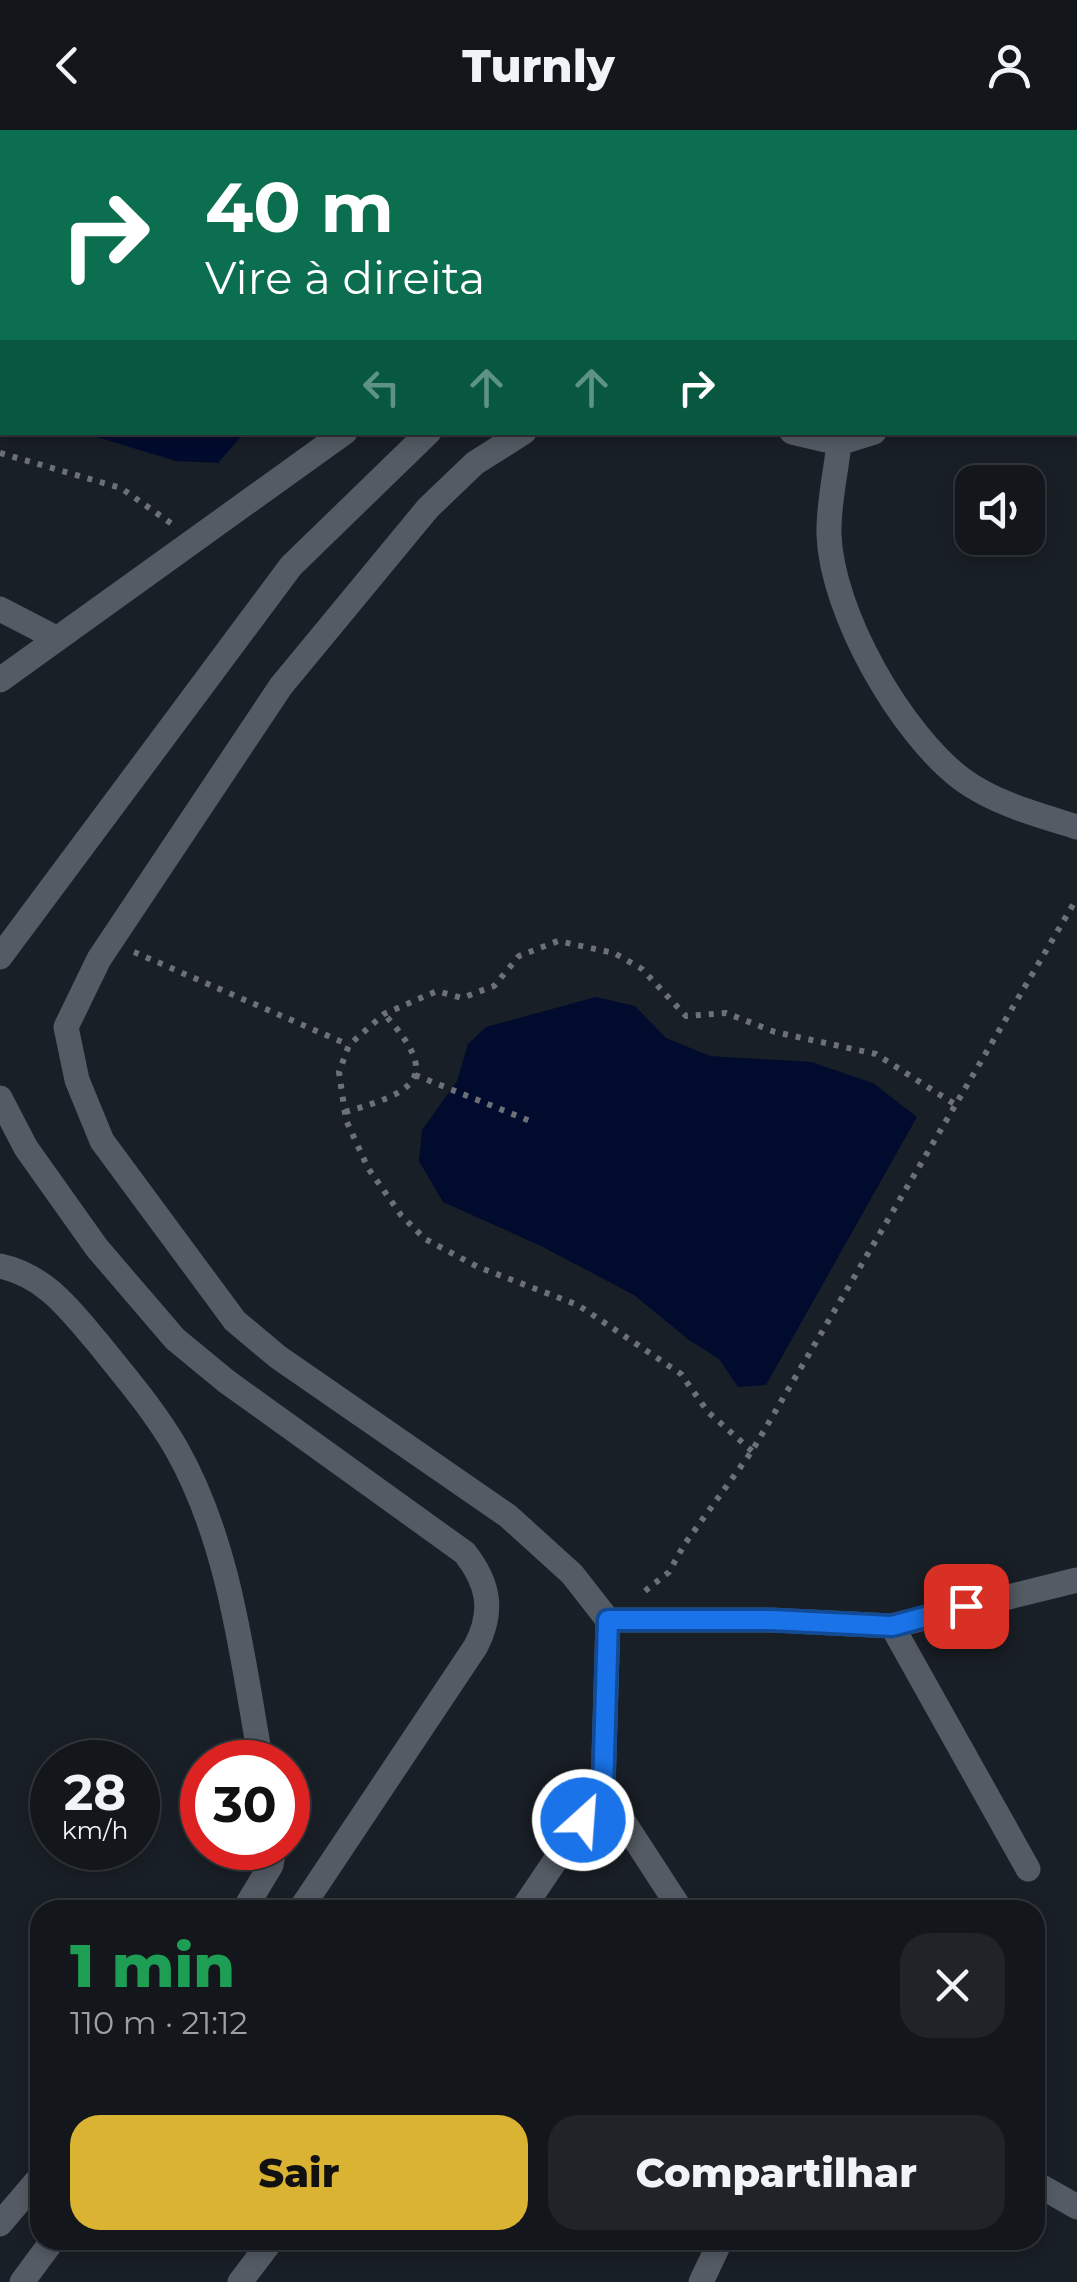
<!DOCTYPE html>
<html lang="pt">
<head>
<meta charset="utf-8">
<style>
  :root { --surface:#13171c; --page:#202429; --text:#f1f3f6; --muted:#9d9fa3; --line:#32363b; --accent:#dab333 }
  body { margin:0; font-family:Montserrat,sans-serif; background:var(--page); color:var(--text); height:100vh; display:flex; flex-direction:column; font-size:38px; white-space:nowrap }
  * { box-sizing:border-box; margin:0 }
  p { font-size:32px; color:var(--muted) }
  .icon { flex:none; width:55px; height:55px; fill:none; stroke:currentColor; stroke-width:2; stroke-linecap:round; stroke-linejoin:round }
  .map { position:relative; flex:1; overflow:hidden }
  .sheet { position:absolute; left:30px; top:1770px; width:1015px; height:350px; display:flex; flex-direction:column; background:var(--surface); border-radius:30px; box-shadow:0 5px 15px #0003,0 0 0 2px var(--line) }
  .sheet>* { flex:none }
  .top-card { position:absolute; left:0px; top:0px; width:1078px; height:305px; box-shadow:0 5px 15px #0003,0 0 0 2px var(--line); background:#0b6e4f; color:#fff; overflow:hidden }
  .tools { position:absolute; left:955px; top:335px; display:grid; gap:20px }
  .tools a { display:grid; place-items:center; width:90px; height:90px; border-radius:20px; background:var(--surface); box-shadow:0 5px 15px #0003,0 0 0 2px var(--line); font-size:50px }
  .speed { position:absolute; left:30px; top:1610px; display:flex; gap:20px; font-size:50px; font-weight:700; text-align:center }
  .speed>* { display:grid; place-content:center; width:130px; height:130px; border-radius:50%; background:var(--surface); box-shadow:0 5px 15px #0003,0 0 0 2px var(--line); line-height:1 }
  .speed small { font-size:25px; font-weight:400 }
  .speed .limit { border:15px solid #d22; background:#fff; color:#111 }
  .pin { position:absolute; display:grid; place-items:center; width:85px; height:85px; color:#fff; margin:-42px; border-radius:20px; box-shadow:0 5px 15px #0006 }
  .me { position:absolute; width:110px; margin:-55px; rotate:26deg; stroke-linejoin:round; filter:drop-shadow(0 0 8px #0008) }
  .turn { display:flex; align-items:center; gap:35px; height:210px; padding:0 40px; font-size:45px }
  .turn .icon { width:130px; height:130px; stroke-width:2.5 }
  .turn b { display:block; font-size:70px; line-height:85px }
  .lanes { display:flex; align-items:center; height:95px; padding:0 40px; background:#0003; justify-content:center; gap:50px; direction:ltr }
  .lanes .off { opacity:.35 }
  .round { display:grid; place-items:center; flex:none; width:105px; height:105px; border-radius:30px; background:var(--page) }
  .head { display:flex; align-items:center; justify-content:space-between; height:170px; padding:0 40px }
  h1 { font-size:60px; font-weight:800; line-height:75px; color:#1e9e55 }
  .action { display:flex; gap:20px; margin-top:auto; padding:20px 40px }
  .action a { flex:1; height:115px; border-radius:30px; background:var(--accent); color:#111; font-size:40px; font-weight:800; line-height:115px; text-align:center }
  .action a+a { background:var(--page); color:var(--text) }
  header { display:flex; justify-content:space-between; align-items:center; height:130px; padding:0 40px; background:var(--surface); font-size:45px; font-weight:800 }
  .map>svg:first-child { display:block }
  .water { fill:#000b2e }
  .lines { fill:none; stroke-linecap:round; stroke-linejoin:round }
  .street-tunnel { stroke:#373d43; stroke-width:25; stroke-dasharray:25 12; stroke-linecap:butt }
  .path { stroke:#6b7177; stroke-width:6; stroke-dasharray:5 8; stroke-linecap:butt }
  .street { stroke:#545b64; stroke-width:25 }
  .route-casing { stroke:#114b97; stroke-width:25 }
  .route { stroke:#1a73e8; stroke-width:18 }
</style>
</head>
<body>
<header><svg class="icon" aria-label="back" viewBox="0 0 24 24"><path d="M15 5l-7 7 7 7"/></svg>Turnly<svg class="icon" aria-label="person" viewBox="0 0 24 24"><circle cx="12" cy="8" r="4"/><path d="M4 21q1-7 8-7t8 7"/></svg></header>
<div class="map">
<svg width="1077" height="2152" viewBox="0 0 1077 2152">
  <rect width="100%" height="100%" fill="#191f26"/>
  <path class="water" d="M0,0l131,2h-129v286z
    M83,303h161l-26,30 -42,-2z
    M596,867l39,9 31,32 44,18 101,6 62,21 44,34 -151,268 -28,2 -19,-28 -30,-19 -55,-45 -93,-49 -98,-44 -24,-41 3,-31 35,-49 11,-37 18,-17z"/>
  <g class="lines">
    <path class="street-tunnel" d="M576,0l2,2"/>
    <path class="path" d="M410,0l1,2
      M0,323l121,35 51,36
      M134,822l215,93
      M415,945l115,46
      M345,982c70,-20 98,-34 39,-98
      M752,1321l-44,-39 -27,-38 -103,-69 -100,-38 -53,-28 -24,-24 -33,-47 -22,-48 -7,-48 10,-27 35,-31 53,-23 25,7 32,-12 25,-30 39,-15 56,12 28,16 44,47 40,-3 49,19 101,22 80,51
      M645,1461l24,-19 15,-27 68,-94 325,-553"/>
    <path class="street" d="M600,0l1,2
      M992,0l3,2
      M646,2l1,-2
      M728,2l1,-2
      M1055,2l3,-2
      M1075,69h2
      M524,302l-49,31 -47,45 -147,178 -182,273 -33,68 11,53 25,61 133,180 43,36 230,159 64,58 36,46h163l121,6 185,-46
      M792,302l47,11 35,-11
      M836,302l3,11c-3,30 -11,62 -10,92 3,78 72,199 134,245 33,24 76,35 114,47
      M0,479l56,29
      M0,550l345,-248
      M0,827l291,-391 138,-134
      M0,968l26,50 71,100 78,91 51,42 239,172c24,31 29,58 11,93l-176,264
      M0,1136c46,10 70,44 99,78 27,34 55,66 77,104 54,95 66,209 85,314
      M892,1496l136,243
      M603,1660l78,120
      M244,1780l27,-45 3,-17
      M522,1780l81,-120 5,-170
      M1035,2053l42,24
      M0,2094l40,-47
      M22,2152l31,-42
      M240,2152l32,-42
      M701,2152l20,-42"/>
  </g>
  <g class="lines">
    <g class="route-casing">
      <path id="route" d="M583,1690l20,-30 5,-170h163l121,6 74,-20"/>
    </g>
    <use href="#route" class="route"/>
  </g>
</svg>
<div class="tools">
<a><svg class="icon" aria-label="sound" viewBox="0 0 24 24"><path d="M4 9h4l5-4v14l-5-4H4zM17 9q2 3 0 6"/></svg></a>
</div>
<div class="speed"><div>28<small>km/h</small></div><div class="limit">30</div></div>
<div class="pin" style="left:966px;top:1476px;background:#d93025"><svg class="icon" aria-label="arrive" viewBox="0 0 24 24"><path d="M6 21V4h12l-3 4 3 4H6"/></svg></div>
<svg class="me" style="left:583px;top:1690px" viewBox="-20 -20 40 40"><circle r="17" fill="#1a73e8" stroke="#fff" stroke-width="3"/><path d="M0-11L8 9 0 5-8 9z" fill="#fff"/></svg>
<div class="top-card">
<div class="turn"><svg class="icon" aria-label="right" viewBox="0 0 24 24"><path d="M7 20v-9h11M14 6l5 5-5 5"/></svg><div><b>40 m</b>Vire à direita</div></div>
<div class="lanes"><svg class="icon off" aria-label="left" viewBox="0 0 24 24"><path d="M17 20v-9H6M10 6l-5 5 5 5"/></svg><svg class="icon off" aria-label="ahead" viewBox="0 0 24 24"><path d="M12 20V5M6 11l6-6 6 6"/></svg><svg class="icon off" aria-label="ahead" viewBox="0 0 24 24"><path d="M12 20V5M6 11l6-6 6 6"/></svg><svg class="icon" aria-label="right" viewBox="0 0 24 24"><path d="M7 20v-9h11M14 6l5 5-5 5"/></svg></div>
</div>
<section class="sheet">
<div class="head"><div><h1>1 min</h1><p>110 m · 21:12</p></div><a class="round"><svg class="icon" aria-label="close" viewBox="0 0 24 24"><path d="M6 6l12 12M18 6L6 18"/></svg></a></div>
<div class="action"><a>Sair</a><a>Compartilhar</a></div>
</section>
</div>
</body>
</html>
